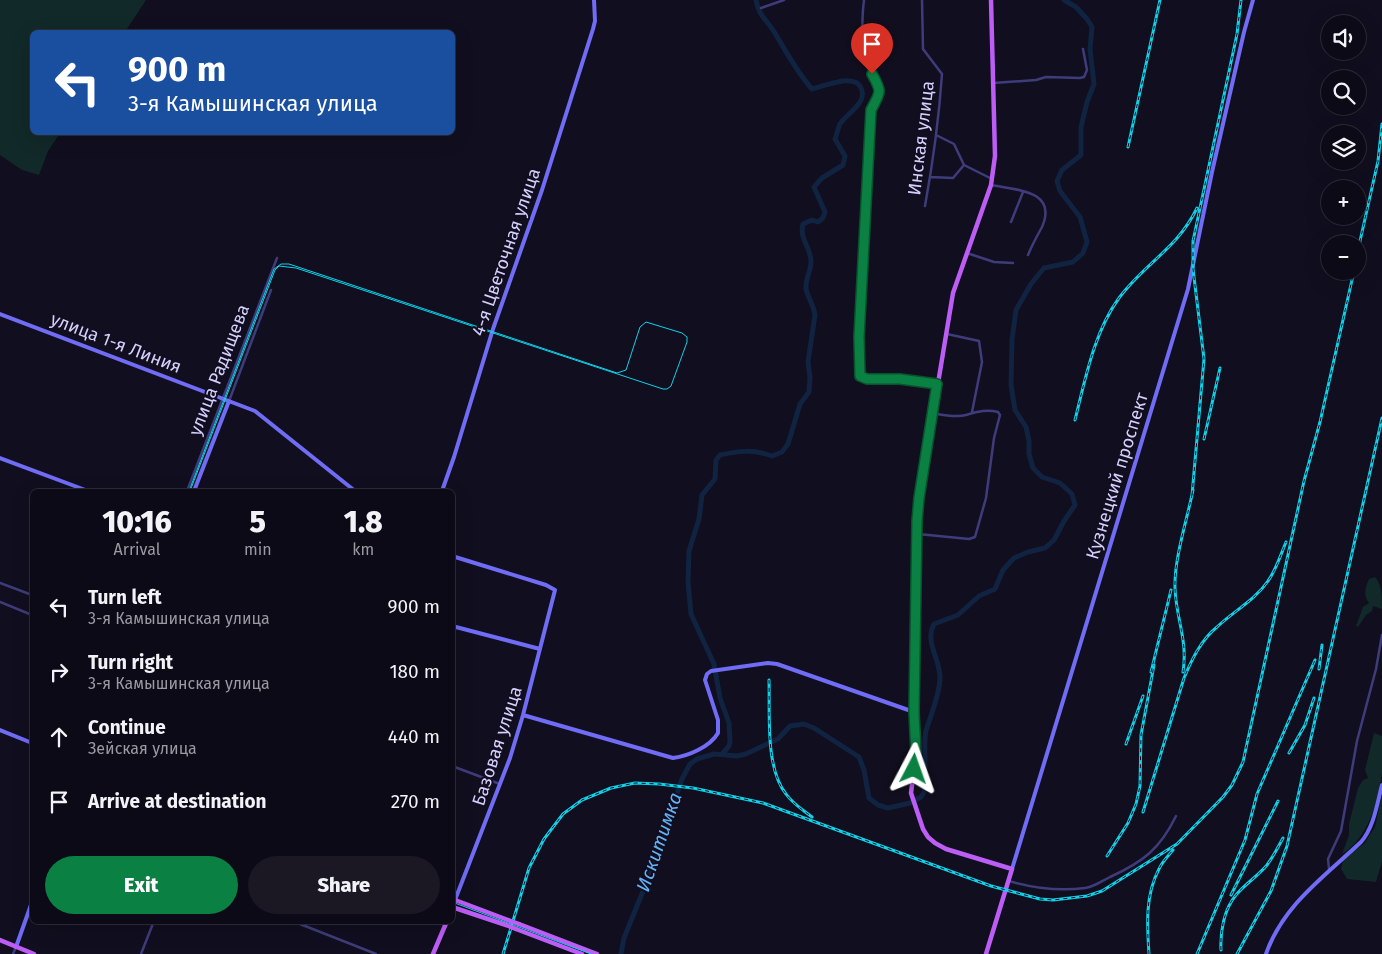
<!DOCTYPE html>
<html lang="en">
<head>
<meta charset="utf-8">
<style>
  :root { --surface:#0d0a17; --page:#1b1824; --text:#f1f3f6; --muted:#9a9aa1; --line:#2d2b36; --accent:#0b8043 }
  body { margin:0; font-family:"Fira Sans",sans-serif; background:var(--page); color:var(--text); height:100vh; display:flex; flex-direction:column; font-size:19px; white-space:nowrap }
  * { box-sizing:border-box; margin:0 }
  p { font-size:16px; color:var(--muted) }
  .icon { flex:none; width:28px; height:28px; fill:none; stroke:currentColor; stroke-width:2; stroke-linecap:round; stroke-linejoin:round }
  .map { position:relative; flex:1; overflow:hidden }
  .panel { position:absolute; left:30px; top:489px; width:425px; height:435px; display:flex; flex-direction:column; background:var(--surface); border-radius:8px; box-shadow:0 5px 20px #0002,0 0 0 1px var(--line) }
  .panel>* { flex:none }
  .hud { position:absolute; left:30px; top:30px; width:425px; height:105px; border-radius:8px; box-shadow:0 5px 20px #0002,0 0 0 1px var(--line); background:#1a4fa0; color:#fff; overflow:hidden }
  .tools { position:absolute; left:1321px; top:15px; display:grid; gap:10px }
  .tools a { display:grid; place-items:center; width:45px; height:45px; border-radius:50%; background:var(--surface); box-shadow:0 5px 20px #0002,0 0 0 1px var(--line); font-size:25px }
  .pin { position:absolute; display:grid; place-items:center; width:42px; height:42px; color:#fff; margin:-51px -21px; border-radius:50% 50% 50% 0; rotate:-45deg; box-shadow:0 0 5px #0007 }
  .pin .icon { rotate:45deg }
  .me { position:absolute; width:55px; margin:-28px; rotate:4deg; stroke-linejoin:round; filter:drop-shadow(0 0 4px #0008) }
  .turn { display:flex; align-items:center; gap:18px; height:105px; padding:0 15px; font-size:22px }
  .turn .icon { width:65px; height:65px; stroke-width:2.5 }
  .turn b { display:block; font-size:35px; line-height:42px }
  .eta { display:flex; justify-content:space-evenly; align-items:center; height:85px; text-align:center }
  .eta b { font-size:30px; font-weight:800; line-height:35px }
  .action { display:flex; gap:10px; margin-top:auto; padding:10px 15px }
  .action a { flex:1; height:58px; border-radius:30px; background:var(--accent); color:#fff; font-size:20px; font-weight:800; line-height:58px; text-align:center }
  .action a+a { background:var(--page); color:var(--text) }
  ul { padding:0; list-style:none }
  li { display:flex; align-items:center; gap:15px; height:65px; padding:0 15px }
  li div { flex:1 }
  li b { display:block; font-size:19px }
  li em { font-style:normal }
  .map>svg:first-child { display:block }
  .green { fill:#112928 }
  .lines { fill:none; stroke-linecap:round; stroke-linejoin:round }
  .river { stroke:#102341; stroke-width:5 }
  .street { stroke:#3e3c7b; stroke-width:2.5 }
  .secondary { stroke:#706cf6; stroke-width:4 }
  .primary { stroke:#bc5df5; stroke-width:4.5 }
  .tram { stroke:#0fd2e9; stroke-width:1 }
  .rail-casing { stroke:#0fd2e9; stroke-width:3 }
  .rail { stroke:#110e1f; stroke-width:1; stroke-dasharray:4; stroke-linecap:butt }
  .primary-bridge { stroke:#bc5df5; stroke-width:4.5 }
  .route-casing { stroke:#07532c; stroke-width:12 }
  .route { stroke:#0b8043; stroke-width:9 }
  .labels { text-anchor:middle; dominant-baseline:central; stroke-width:4; stroke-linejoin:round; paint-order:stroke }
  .street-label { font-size:18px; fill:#d4cffc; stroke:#110e1f }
  .water-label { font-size:19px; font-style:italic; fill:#64b2f5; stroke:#110e1f }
</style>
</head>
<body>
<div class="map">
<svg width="1382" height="954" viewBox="0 0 1382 954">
  <rect width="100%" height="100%" fill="#110e1f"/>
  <path class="green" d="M0,0h146l-21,32h-93v100l28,1 -12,18 -9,24 -17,-5 -22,-15z
    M1375,577c7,7 7,21 7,32l-9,-3 -1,5 -6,4 -8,12 -2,-1 7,-19 6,-4c-6,-8 -4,-15 0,-24z
    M1374,733l8,3c0,12 0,24 0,36 -3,28 -14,67 -40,82l7,-19v-11l9,-36 5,-8 5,-2 -3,-8z
    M1382,795v66l-6,21 -29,-3 -6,-10 3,-12 20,-13 11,-17z"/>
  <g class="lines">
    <path class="river" d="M723,753l6,-7 1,-4 -1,-19 -9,-25 -6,-34 -23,-50 -3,-32 1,-31 10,-32 3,-24 13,-16 1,-19 4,-5c18,-4 34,-6 52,1l10,-4 6,-8 12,-40 9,-12 1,-14 -2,-16 7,-47c-1,-9 -7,-17 -9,-26 -1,-10 5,-18 5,-27 0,-15 -12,-23 -8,-38l9,-4 6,2 5,-4 2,-6 -11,-25 8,-9 21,-13 2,-9 -10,-17c2,-5 3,-11 5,-15 7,-11 30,-22 20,-38 -4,-6 -15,-6 -22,-4 -8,1 -17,5 -26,7 -16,-18 -26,-38 -39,-59 -8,-12 -14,-14 -17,-30
      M621,954l3,-16 37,-91v-18l12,-24 9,-26 8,-15 7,-5 17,-5 23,2 9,-2 32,-15 12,-13 14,-2 10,4 45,29 5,13 5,28 9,7 10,3 22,-5 11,-6 5,-8c0,-13 -3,-47 0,-58 5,-17 13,-34 14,-52 1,-19 -16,-37 -6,-55l24,-9 21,-19 16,-7 8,-19 11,-12 14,-6 17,-4 9,-8 10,-19 11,-16 -3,-11 -12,-11 -18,-6 -9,-9 -4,-14v-13l-3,-14 -11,-17 -4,-25 1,-45 4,-30 15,-26 13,-16 29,-6 10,-9 4,-11 -7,-25 -20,-26 -3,-10 5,-11 19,-15v-28l6,-25 7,-18 -4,-35 2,-22 -5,-8 -11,-12 -12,-7"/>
    <path class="street" d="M864,0c-2,15 -3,50 2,64 4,9 14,17 14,28 0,6 -6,12 -9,18l-10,167 -2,65 1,34 7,3h33l37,5
      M922,0l1,49 19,25c-3,44 -9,88 -17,132
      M761,8l23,-8
      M993,83l43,-3 10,-3 34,1 4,-1 3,-7 -4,-21
      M936,135l18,9 10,21 28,14
      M930,177l23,1 11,-13
      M991,185c25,5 67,5 51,42 -5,9 -10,18 -14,28
      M1011,222l12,-30
      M967,253l27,9 19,1
      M947,334l32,7 3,21 -10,50
      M229,401l42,-111
      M187,491l90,-233
      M918,534l51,5 6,-2 11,-39 8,-60 6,-23 -2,-3c-12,-3 -21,0 -32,3 -10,3 -23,0 -33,-2
      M0,583l32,12
      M0,602l32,13
      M452,766l48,18
      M1329,869l-1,-10 13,-28 16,-90 19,-72 6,-34
      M1009,881c24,7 51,10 76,7 9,-1 17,-7 25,-11 33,-15 50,-28 66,-61
      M300,924l76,30
      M13,954l3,-7
      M141,954l13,-33"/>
    <path class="secondary" d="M0,314l255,97 100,80
      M0,458l88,33
      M194,491l35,-90
      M442,491l12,-34 39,-128 49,-139 51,-161 2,-8 -1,-21
      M452,556l94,29 9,5 -32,125 -13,43 -55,142
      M452,626l88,23
      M523,715l150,43c15,-2 37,-11 45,-25v-13l-13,-40 2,-6 4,-3 57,-8 9,1 137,48
      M0,730l32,13
      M1012,869l176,-580 24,-117 32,-140 9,-32
      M16,947l16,-45
      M1266,954c17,-49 59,-78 95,-112 13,-15 16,-38 21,-57"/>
    <path class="primary" d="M452,906l3,-6 53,20
      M452,907l54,18
      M519,924l78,30
      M516,929l66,25
      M0,940l34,14
      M433,954l14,-33
      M986,954l26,-85 -66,-20 -11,-6 -7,-6 -5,-8 -12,-36 5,-40 -2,-41 2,-144 3,-70 34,-205 38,-108 4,-29 -4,-156"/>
    <path class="tram" d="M189,491l85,-222 7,-5h8l328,109 9,-3 14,-43 6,-5 36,11 5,4v5l-16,44 -4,3h-4l-367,-121 -17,-2 -4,4 -85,221
      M452,902l139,52"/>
    <g class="rail-casing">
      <path id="rail" d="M1128,147l32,-147
        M1358,250l20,-89 4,-37
        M1075,420c10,-40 19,-88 44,-122 25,-34 59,-50 78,-90
        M1204,439l16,-71
        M1192,495l12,-136 -11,-90v-28l44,-207 4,-34
        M1319,669l3,-24
        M1151,672l20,-82
        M1183,672c5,-32 -7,-53 -8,-84 -1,-29 12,-68 18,-98
        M769,680c1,33 -4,88 17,114 7,10 17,16 26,23
        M1126,744l17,-48
        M1289,753l16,-28 9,-27
        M1143,812l41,-134c8,-19 17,-38 33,-51 17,-16 38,-27 51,-46 8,-11 13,-27 18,-39
        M1107,856l21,-33 8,-19 4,-18 1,-51 13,-70
        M1231,895l47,-94
        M1221,950c-1,-18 3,-41 15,-55 9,-11 22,-19 31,-30 6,-8 11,-18 16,-27
        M503,954l26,-86 15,-29 19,-25 19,-14 29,-12 24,-5 24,1 34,4 70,15 228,83 49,13 13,1 34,-4 15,-5 75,-47 46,-47 9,-12 11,-23 61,-281 16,-59 34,-151
        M1149,954c-2,-28 -4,-59 10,-85 3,-7 9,-13 14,-19
        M1197,954l48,-114 12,-46 58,-134
        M1237,954l34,-63 16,-45 95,-428"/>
    </g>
    <use href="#rail" class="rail"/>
    <path class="primary-bridge" d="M508,920l11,4
      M506,925l10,4"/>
  </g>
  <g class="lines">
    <g class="route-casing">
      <path id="route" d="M872,74c11,19 8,18 -1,36l-12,227 1,39 7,3h33l37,5 -18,114 -2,23 -3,191 2,41 -2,16"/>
    </g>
    <use href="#route" class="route"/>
  </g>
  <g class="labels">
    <g class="street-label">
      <text transform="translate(921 138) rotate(-83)">Инская улица</text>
      <text transform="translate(506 252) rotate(-71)">4-я Цветочная улица</text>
      <text transform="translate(116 343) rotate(21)">улица 1-я Линия</text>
      <text transform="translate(219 370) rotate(-69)">улица Радищева</text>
      <text transform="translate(1117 476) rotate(-73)">Кузнецкий проспект</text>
      <text transform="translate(497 746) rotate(-72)">Базовая улица</text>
    </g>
    <g class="water-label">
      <text transform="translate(659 842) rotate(-71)">Искитимка</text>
    </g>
  </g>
</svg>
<div class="tools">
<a><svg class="icon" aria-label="sound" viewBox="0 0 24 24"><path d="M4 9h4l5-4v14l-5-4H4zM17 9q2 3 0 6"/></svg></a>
<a><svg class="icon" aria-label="search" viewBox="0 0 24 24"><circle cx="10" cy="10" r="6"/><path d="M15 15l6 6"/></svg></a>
<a><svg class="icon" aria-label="layers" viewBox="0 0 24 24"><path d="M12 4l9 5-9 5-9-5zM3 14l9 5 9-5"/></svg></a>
<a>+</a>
<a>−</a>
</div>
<div class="pin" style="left:872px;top:74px;background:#d93025"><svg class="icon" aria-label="arrive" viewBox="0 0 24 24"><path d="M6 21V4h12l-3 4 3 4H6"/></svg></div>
<svg class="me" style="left:914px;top:769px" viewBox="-20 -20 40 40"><path d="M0-17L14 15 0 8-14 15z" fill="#0b8043" stroke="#fff" stroke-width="4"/></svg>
<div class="hud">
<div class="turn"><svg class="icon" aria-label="left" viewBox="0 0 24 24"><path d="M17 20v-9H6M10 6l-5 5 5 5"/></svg><div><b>900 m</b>3-я Камышинская улица</div></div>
</div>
<section class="panel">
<div class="eta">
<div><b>10:16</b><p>Arrival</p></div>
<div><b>5</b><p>min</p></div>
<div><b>1.8</b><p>km</p></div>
</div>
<ul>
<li><svg class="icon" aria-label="left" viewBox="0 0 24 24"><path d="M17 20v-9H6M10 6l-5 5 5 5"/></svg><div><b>Turn left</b><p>3-я Камышинская улица</p></div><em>900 m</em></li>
<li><svg class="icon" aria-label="right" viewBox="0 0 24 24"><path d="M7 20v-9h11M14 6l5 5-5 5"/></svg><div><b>Turn right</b><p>3-я Камышинская улица</p></div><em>180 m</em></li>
<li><svg class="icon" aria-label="ahead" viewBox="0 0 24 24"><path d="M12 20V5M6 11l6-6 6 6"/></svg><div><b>Continue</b><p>Зейская улица</p></div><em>440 m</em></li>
<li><svg class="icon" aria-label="arrive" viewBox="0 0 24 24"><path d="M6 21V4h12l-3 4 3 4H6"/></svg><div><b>Arrive at destination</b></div><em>270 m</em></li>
</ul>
<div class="action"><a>Exit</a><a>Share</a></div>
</section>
</div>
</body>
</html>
